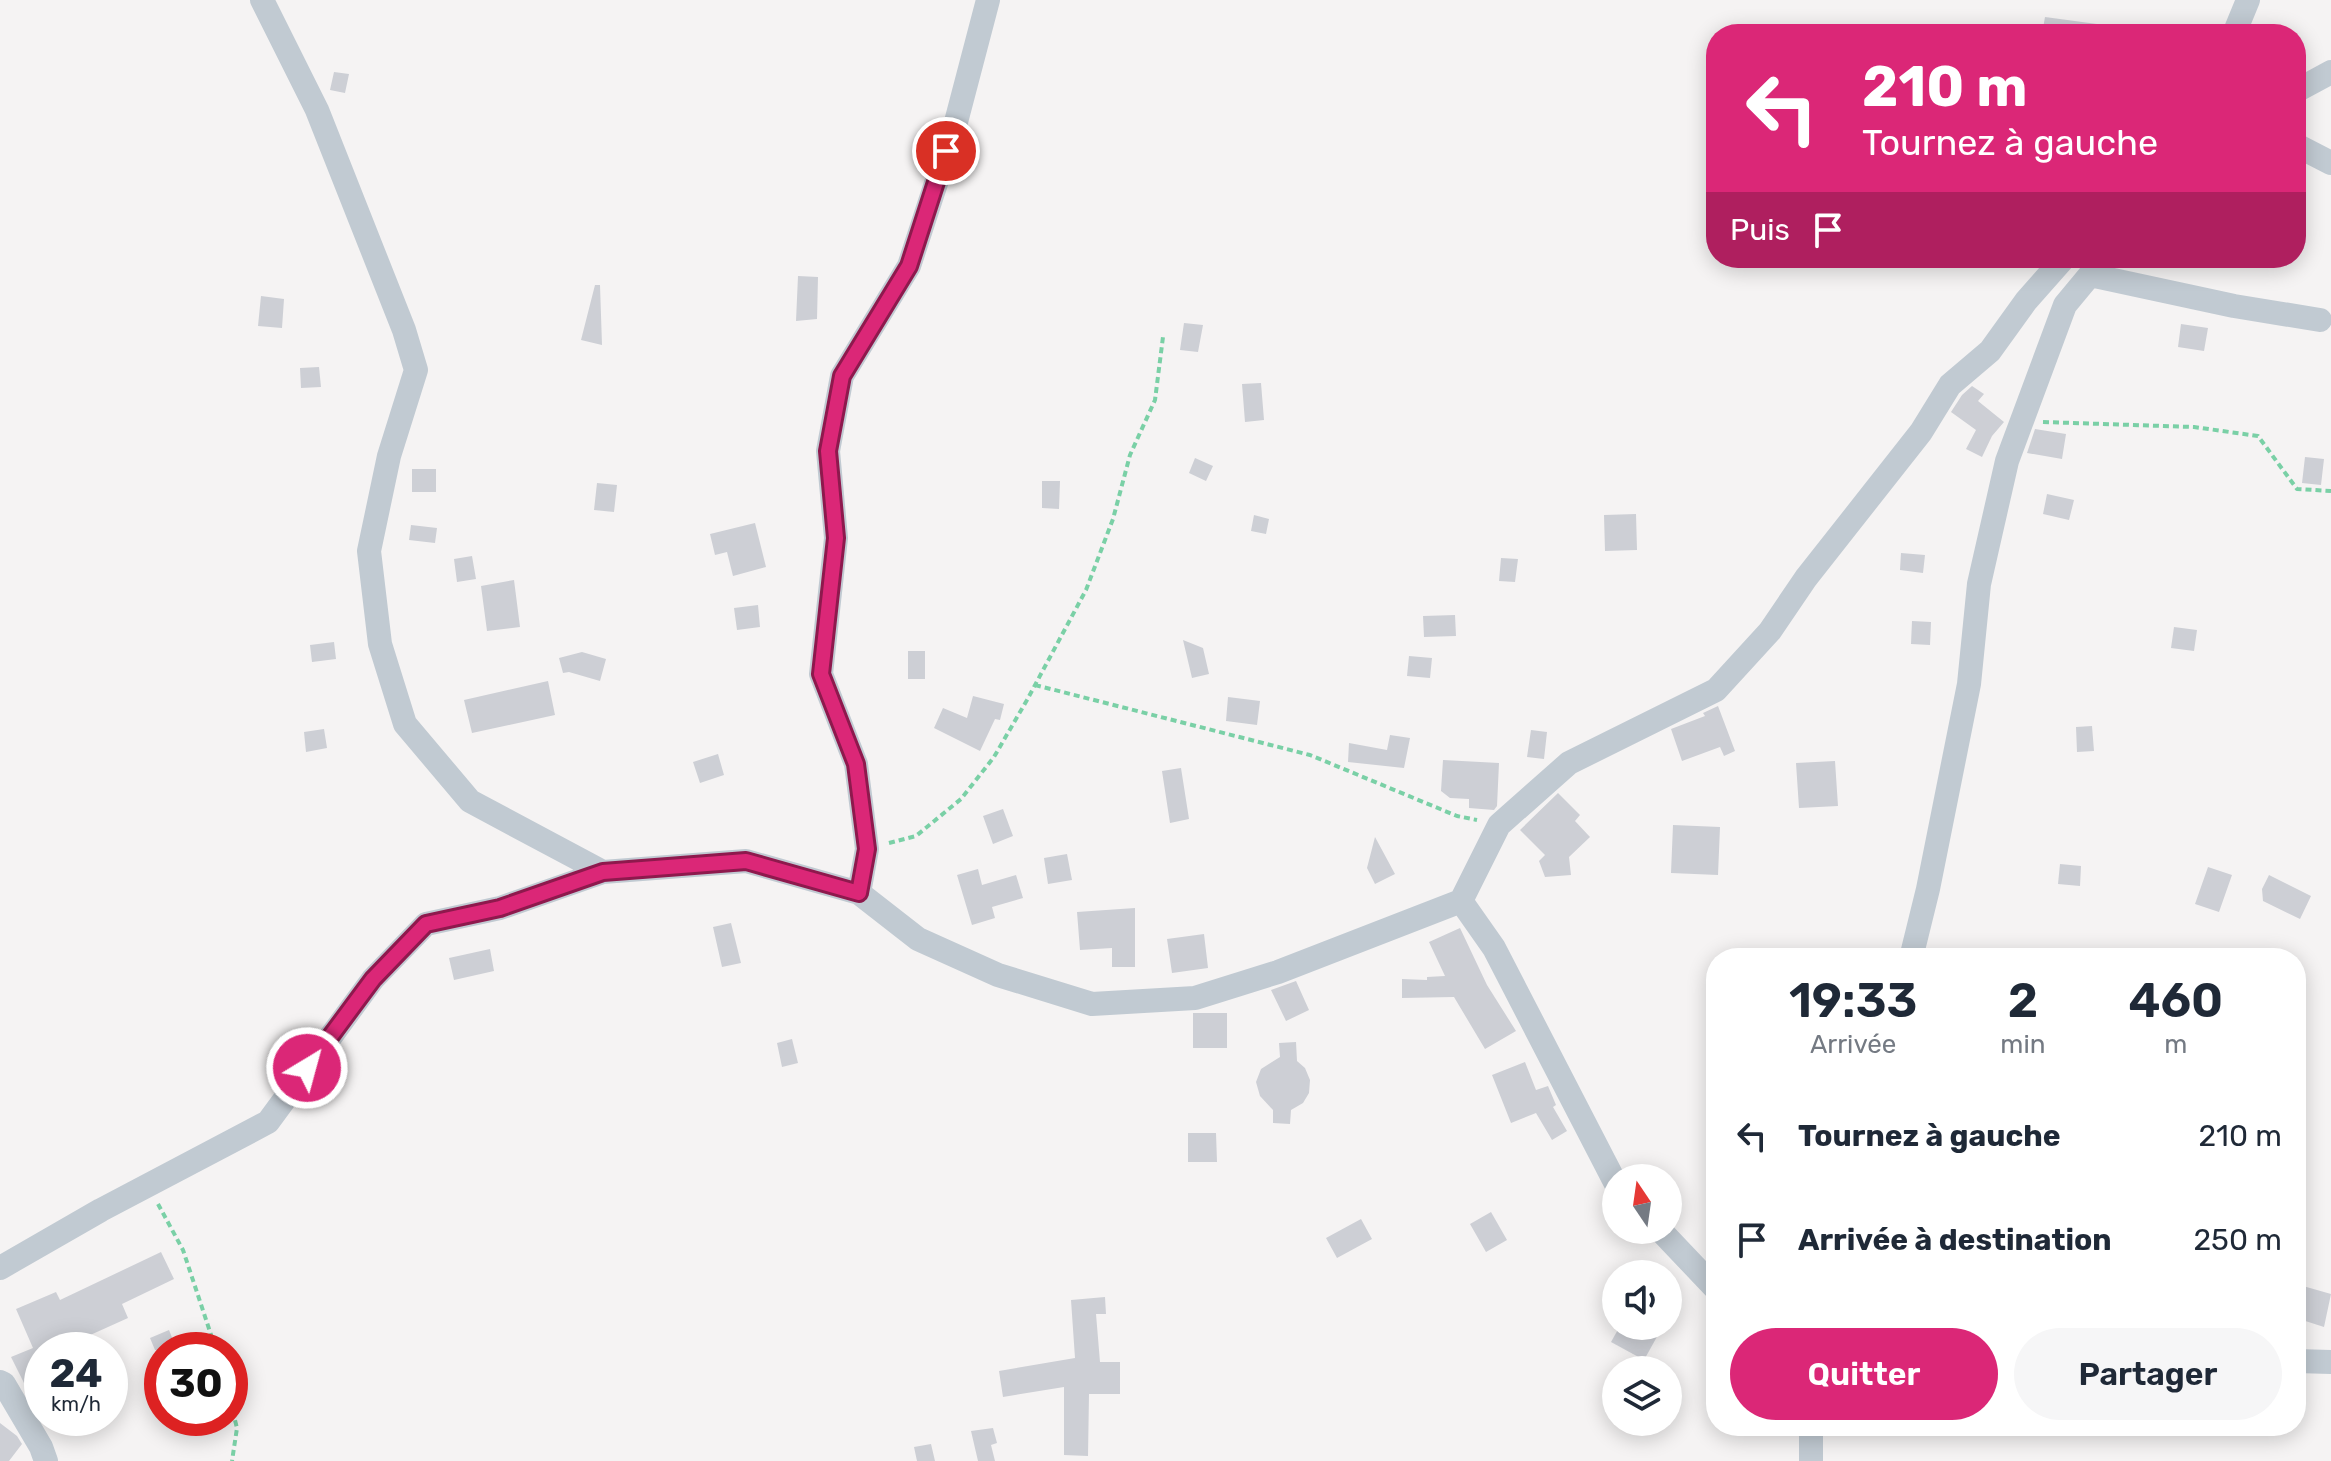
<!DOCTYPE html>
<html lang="fr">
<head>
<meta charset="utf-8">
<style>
  :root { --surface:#fff; --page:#f6f6f7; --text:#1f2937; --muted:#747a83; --accent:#db2777 }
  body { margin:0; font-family:Rubik,sans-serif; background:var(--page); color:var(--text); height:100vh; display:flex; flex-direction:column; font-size:30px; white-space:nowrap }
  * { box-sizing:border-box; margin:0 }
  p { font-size:26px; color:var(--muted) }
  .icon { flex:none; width:44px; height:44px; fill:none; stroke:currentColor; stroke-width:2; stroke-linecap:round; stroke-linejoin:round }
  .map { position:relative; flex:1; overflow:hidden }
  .panel { position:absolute; left:1706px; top:948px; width:600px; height:488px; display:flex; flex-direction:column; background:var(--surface); border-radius:32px; box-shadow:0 4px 20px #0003 }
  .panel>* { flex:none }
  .hud { position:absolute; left:1706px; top:24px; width:600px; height:244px; border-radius:32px; box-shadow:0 4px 20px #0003; background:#db2777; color:#fff; overflow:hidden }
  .needle { width:52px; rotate:347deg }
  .tools { position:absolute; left:1602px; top:1164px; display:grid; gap:16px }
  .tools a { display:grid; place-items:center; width:80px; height:80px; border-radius:50%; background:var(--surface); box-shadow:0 4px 20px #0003; font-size:40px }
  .speed { position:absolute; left:24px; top:1332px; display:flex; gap:16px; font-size:40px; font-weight:700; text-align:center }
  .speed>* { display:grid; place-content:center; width:104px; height:104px; border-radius:50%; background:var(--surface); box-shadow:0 4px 20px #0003; line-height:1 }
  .speed small { font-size:20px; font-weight:400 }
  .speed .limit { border:12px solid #d22; background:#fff; color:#111 }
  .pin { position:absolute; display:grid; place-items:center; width:68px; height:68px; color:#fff; margin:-34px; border:4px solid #fff; border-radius:50%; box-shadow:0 2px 8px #0007 }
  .me { position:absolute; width:88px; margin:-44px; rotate:37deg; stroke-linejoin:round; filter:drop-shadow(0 0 6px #0008) }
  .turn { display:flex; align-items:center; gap:28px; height:168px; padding:0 24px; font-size:36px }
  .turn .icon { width:104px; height:104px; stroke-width:2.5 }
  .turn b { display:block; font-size:56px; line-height:68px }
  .then { display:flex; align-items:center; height:76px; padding:0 24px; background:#0003; gap:16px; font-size:30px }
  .eta { display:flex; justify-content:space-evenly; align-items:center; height:136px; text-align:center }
  .eta b { font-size:48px; font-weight:600; line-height:56px }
  .primary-button { display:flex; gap:16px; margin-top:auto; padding:16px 24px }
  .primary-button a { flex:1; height:92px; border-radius:48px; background:var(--accent); color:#fff; font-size:32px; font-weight:600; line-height:92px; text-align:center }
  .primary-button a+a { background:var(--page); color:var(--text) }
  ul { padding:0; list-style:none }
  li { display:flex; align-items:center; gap:24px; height:104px; padding:0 24px }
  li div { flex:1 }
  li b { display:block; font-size:30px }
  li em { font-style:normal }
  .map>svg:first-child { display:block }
  .building { fill:#cdcfd5 }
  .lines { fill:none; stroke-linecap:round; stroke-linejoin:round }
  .path { stroke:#7ad0a6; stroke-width:4; stroke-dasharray:6 4; stroke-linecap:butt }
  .street { stroke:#c1cad2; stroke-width:24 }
  .route-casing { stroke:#8e194d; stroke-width:20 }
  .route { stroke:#db2777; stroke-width:14 }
</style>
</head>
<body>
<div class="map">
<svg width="2331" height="1461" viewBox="0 0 2331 1461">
  <rect width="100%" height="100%" fill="#f5f3f3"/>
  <path class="building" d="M2045,17l52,7 -1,10h-54z
    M334,72l15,2 -4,19 -15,-3z
    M798,276l20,1 -1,42 -21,2z
    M595,285h5l2,60 -21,-5z
    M261,296l23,3 -2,29 -24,-2z
    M1184,323l19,2 -5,27 -18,-2z
    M2181,324l27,4 -4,23 -26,-4z
    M319,367l2,20 -20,1 -1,-20z
    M1261,383l3,37 -19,2 -3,-38z
    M1972,386l12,8 -6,7 26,21 -12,14 -10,21 -16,-8 10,-19 -25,-18 11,-17z
    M2035,429l31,5 -4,25 -35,-6z
    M2305,457l19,2 -3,26 -19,-2z
    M1195,458l18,8 -7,15 -17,-8z
    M412,469h24v23h-24z
    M1042,481h18l-1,28 -17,-1z
    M597,483l20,2 -3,27 -20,-2z
    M2047,494l27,6 -5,20 -26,-6z
    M1636,514l1,36 -32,1 -1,-36z
    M1254,515l15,4 -3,15 -15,-3z
    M755,523l11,44 -33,9 -6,-24 -12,3 -5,-21z
    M411,525l26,3 -2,15 -26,-3z
    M1901,553l24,2 -2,18 -23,-3z
    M472,556l4,23 -19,3 -3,-23z
    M1501,558l17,1 -3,23 -16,-1z
    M514,580l6,47 -33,4 -6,-45z
    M758,605l2,22 -23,3 -3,-22z
    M1455,615l1,21 -32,1 -1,-21z
    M1912,621l19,1 -1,23 -19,-1z
    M2174,627l23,3 -3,21 -23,-3z
    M1183,640l20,8 6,26 -17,4z
    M334,642l2,17 -24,3 -2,-17z
    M908,651h17v28h-17z
    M582,652l24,7 -6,22 -31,-9 -6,1 -4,-15z
    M1409,656l23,2 -2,20 -23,-2z
    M548,681l7,34 -83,18 -8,-33z
    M973,696l31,8 -4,16 -5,-1 -15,32 -46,-23 9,-20 24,10z
    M1228,697l32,4 -3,24 -31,-4z
    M1718,706l17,45 -11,5 -4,-9 -38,14 -11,-32 34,-13 -2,-3z
    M2092,726l2,25 -17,1 -1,-25z
    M324,729l3,19 -21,4 -2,-20z
    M1531,730l16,2 -3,27 -17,-2z
    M1390,735l20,3 -6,30 -56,-6 1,-19 38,7z
    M718,754l6,21 -24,8 -7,-21z
    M1443,760l56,3 -2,43 -3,4 -25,-2v-9l-19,-1 -9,-7z
    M1835,761l3,45 -39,2 -3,-45z
    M1181,768l8,51 -19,4 -8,-52z
    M1558,793l22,22 -5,6 15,16 -21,20 2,18 -26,2 -6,-16 6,-6 -25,-25z
    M1003,809l10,27 -20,8 -10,-28z
    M1673,825l47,2 -2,48 -47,-2z
    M1375,837l20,37 -20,10 -8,-16z
    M1067,854l5,26 -24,4 -4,-26z
    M2060,864l21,2 -1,20 -22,-2z
    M2208,867l24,8 -13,37 -24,-8z
    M978,869l4,16 34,-10 7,23 -31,9 3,11 -23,7 -15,-50z
    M2269,875l42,21 -11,23 -37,-18 -1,-12z
    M1135,908v59h-23v-19l-32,2 -3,-38z
    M731,923l10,40 -19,4 -9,-40z
    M1460,928l27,57 29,46 -31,18 -31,-52 -52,1v-19l25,1v-3l18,-1 -16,-34z
    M1204,934l4,34 -36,5 -5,-34z
    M490,949l4,22 -40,9 -5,-22z
    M1296,981l13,29 -23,11 -15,-31z
    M1193,1013h34v35h-34z
    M792,1039l6,24 -16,4 -5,-24z
    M1296,1042l1,19 8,7 5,12 -1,13 -6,10 -12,7 -1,14 -17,-1v-13l-13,-14 -4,-14 5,-13 19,-12 -1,-14z
    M1525,1062l11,28 12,-4 8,19 -3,2 14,24 -15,9 -16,-27 -25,10 -19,-48z
    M1188,1133h28l1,29h-29z
    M1491,1212l16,28 -21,12 -16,-28z
    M1361,1219l11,20 -35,19 -11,-20z
    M161,1252l13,27 -52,25 6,14 -71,32h-15v69l-31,-62 22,-9 -17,-39 40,-17 4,8z
    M2296,1284l35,10 -7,33 -28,-9z
    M1105,1297l1,17h-10l4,48h20v32h-31l-1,62 -24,-1v-68l-61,10 -4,-26 76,-13 -4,-58z
    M1620,1326h43l-19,34 -33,-18z
    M169,1330l8,20h-22l-5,-12z
    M0,1423l17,13 5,8 -13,17h-9z
    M993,1428l4,15 -6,2 4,16h-17l-7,-30z
    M931,1444l4,17h-18l-3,-14z"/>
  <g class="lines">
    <path class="path" d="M2043,422l151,5 64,9 39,53 34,2
      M1035,685l275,70 147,61 20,4
      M889,843l27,-7 45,-37 33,-42 33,-57 59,-110 27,-71 17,-64 25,-55 8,-63
      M158,1204l25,46 33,100
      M230,1401l7,27 -5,33"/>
    <path class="street" d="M262,0l55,110 87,220 12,40 -27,86 -20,95 11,93 25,80 65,77 133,71
      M2234,34l14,-34
      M2296,91l35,-19
      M2296,145l35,18
      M2090,275l144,31 86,14
      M859,893l8,-44 -11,-85 -35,-90 15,-136 -8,-87 14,-75 67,-110 47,-144 32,-122
      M1461,901l38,-76 70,-62 147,-73 54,-59 36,-53 115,-146 29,-47 40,-34 36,-50 38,-43
      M1911,958l17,-69 41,-205 10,-100 28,-123 58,-156 39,-47
      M1660,1230l56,59
      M0,1268l101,-58 167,-88 105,-143 53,-55 74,-16 103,-36 143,-11 113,32 59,46 80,36 94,29 103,-6 83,-26 183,-71 33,47 122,236
      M2296,1361l35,1
      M0,1382l4,2 37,63 5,14
      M1811,1426v35"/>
  </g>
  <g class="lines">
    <g class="route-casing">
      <path id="route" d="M307,1068l66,-89 53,-55 74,-16 103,-36 143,-11 113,32 8,-44 -11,-85 -35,-90 15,-136 -8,-87 14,-75 67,-110 37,-115"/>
    </g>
    <use href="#route" class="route"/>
  </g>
</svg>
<div class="tools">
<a><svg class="needle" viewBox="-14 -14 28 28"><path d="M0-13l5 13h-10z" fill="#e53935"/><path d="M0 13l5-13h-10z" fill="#747a83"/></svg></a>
<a><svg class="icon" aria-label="sound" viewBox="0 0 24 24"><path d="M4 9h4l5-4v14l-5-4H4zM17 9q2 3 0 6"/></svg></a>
<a><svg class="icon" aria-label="layers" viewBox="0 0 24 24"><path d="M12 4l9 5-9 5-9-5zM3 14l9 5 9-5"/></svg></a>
</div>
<div class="speed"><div>24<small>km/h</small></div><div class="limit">30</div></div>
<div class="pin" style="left:946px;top:151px;background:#d93025"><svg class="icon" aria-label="arrive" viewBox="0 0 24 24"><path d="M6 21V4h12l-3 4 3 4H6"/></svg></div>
<svg class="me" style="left:307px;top:1068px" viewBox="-20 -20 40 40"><circle r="17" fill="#db2777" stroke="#fff" stroke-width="3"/><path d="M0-11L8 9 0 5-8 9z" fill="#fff"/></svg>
<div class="hud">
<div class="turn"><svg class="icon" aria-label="left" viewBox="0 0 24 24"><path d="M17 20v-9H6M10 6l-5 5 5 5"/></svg><div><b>210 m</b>Tournez à gauche</div></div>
<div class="then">Puis<svg class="icon" aria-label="arrive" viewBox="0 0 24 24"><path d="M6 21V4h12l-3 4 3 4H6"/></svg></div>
</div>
<section class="panel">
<div class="eta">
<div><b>19:33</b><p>Arrivée</p></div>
<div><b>2</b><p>min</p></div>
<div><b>460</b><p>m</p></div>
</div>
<ul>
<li><svg class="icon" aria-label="left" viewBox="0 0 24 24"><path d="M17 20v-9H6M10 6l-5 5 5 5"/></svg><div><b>Tournez à gauche</b></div><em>210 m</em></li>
<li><svg class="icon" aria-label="arrive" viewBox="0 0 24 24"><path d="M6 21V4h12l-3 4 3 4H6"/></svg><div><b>Arrivée à destination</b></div><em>250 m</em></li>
</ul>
<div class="primary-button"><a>Quitter</a><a>Partager</a></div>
</section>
</div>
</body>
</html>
